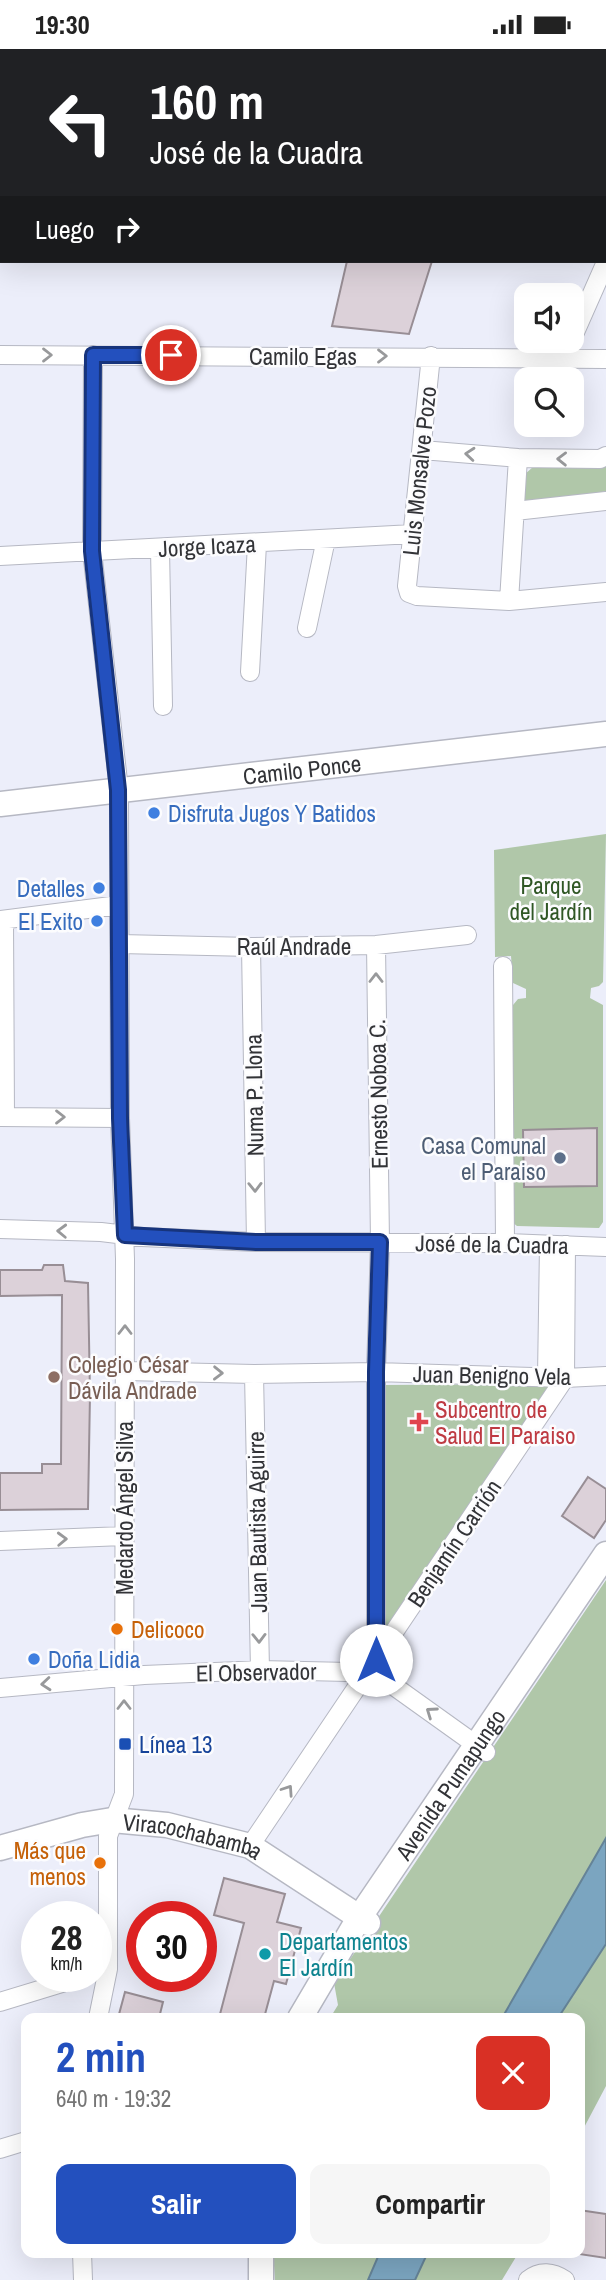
<!DOCTYPE html>
<html lang="es">
<head>
<meta charset="utf-8">
<style>
  :root { --surface:#fff; --page:#f6f6f6; --text:#222; --muted:#767676; --accent:#2350be }
  body { margin:0; font-family:"Archivo Narrow",sans-serif; background:var(--page); color:var(--text); height:100vh; display:flex; flex-direction:column; font-size:26px; white-space:nowrap }
  * { box-sizing:border-box; margin:0 }
  p { font-size:23px; color:var(--muted) }
  .icon { flex:none; width:38px; height:38px; fill:none; stroke:currentColor; stroke-width:2; stroke-linecap:round; stroke-linejoin:round }
  .map { position:relative; flex:1; overflow:hidden }
  .sheet { position:absolute; left:21px; top:1964px; width:564px; height:245px; display:flex; flex-direction:column; background:var(--surface); border-radius:14px; box-shadow:0 7px 28px #0002 }
  .sheet>* { flex:none }
  .hud { position:absolute; left:0px; top:0px; width:607px; height:214px; box-shadow:0 7px 28px #0002; background:#202124; color:#fff; overflow:hidden }
  .buttons { position:absolute; left:514px; top:234px; display:grid; gap:14px }
  .buttons a { display:grid; place-items:center; width:70px; height:70px; border-radius:14px; background:var(--surface); box-shadow:0 7px 28px #0002; font-size:35px }
  .speed { position:absolute; left:21px; top:1852px; display:flex; gap:14px; font-size:35px; font-weight:700; text-align:center }
  .speed>* { display:grid; place-content:center; width:91px; height:91px; border-radius:50%; background:var(--surface); box-shadow:0 7px 28px #0002; line-height:1 }
  .speed small { font-size:18px; font-weight:400 }
  .speed .limit { border:10px solid #d22; background:#fff; color:#111 }
  .pin { position:absolute; display:grid; place-items:center; width:60px; height:60px; color:#fff; margin:-30px; border:4px solid #fff; border-radius:50%; box-shadow:0 2px 7px #0007 }
  .me { position:absolute; width:77px; margin:-38px; rotate:0deg; stroke-linejoin:round; filter:drop-shadow(0 0 5px #0008) }
  .turn { display:flex; align-items:center; gap:24px; height:147px; padding:0 35px; font-size:32px }
  .turn .icon { width:91px; height:91px; stroke-width:2.5 }
  .turn b { display:block; font-size:49px; line-height:60px }
  .then { display:flex; align-items:center; height:66px; padding:0 35px; background:#0003; gap:14px; font-size:26px }
  .round { display:grid; place-items:center; flex:none; width:74px; height:74px; border-radius:14px; background:var(--page) }
  .headline { display:flex; align-items:center; justify-content:space-between; height:119px; padding:0 35px }
  h1 { font-size:42px; font-weight:700; line-height:52px; color:var(--accent) }
  .button { display:flex; gap:14px; margin-top:auto; padding:14px 35px }
  .button a { flex:1; height:80px; border-radius:14px; background:var(--accent); color:#fff; font-size:28px; font-weight:700; line-height:80px; text-align:center }
  .button a+a { background:var(--page); color:var(--text) }
  .status { display:flex; justify-content:space-between; align-items:center; height:49px; padding:0 35px; background:var(--surface); direction:ltr }
  .status svg { height:19px; fill:currentColor }
  .map>svg:first-child { display:block }
  .green { fill:#b0c7a9 }
  .water { fill:#7ba5c0; stroke:#658397; stroke-width:2 }
  .building { fill:#dcd1d9; stroke:#988e95; stroke-width:2 }
  .lines { fill:none; stroke-linecap:round; stroke-linejoin:round }
  .street-casing { stroke:#b6b8c3; stroke-width:20 }
  .secondary-casing { stroke:#b6b8c3; stroke-width:27 }
  .street { stroke:#fff; stroke-width:18 }
  .secondary { stroke:#fff; stroke-width:24 }
  .oneway { stroke:#98999b }
  .route-casing { stroke:#17347c; stroke-width:18 }
  .route { stroke:#2350be; stroke-width:12 }
  .shop-dot { fill:#3f7fe0; stroke:#fcfcfe; stroke-width:2.5 }
  .service-dot { fill:#5c6f8a; stroke:#fcfcfe; stroke-width:2.5 }
  .education-dot { fill:#8d6e63; stroke:#fcfcfe; stroke-width:2.5 }
  .health-dot { fill:#e0444e; stroke:#fcfcfe; stroke-width:2.5 }
  .food-dot { fill:#e8710a; stroke:#fcfcfe; stroke-width:2.5 }
  .transit-dot { fill:#1a4fb4; stroke:#fcfcfe; stroke-width:2.5 }
  .culture-dot { fill:#0f9aa8; stroke:#fcfcfe; stroke-width:2.5 }
  .labels { text-anchor:middle; dominant-baseline:central; stroke-width:5; stroke-linejoin:round; paint-order:stroke }
  .street-label { font-size:23px; fill:#323337; stroke:#fcfcfe }
  .shop-label { font-size:23px; fill:#366cbe; stroke:#fcfcfe; text-anchor:start }
  .park-label { font-size:23px; fill:#305725; stroke:#fcfcfe }
  .service-label { font-size:23px; fill:#4e5e75; stroke:#fcfcfe; text-anchor:end }
  .education-label { font-size:23px; fill:#785e54; stroke:#fcfcfe; text-anchor:start }
  .health-label { font-size:23px; fill:#be3a42; stroke:#fcfcfe; text-anchor:start }
  .food-label { font-size:23px; fill:#c56008; stroke:#fcfcfe; text-anchor:start }
  .transit-label { font-size:23px; fill:#164399; stroke:#fcfcfe; text-anchor:start }
  .culture-label { font-size:23px; fill:#0d838f; stroke:#fcfcfe; text-anchor:start }
</style>
</head>
<body>
<div class="status"><b>19:30</b><svg viewBox="0 0 49 12"><path d="M0 12V9h3v3zM5 12V6h3v6zM10 12V3h3v9zM15 12V0h3v12zM26 1h20v11H26zM47 4h2v5h-2z"/></svg></div>
<div class="map">
<svg width="606" height="2231" viewBox="0 0 606 2231">
  <rect width="100%" height="100%" fill="#eceefa"/>
  <path class="green" d="M533,418h73v24l-4,1 -1,9 -79,6 3,-33z
    M606,785l-3,148 -4,4 -8,2 -1,10 13,7v217l-4,6 -82,-2 -5,-4 1,-217 5,-6 8,-1v-9l-13,-6 -2,-27 -16,1 -1,-107z
    M547,1335l4,1 -165,244 -4,-3 2,-241z
    M606,1531v258l-104,180h-172l8,-13 -4,-22z
    M606,1895v142l-27,51v-119h-21z
    M273,2203h107l-12,28h-93z
    M428,2203h91l-17,28h-87z"/>
  <path class="water" d="M606,1789v106l-48,74h-56z
    M380,2203h48l-13,28h-47z"/>
  <path class="building" d="M347,212h85l-23,73 -77,-8z
    M597,1079v58l-73,1 -1,-57z
    M44,1216h19l2,16 23,2 2,111 -2,115 -88,1v-37h42v-9h19l1,-169 -62,1v-26h42z
    M588,1428l18,12v31l-12,18 -32,-22z
    M224,1829l61,16 -8,28 24,6 -15,56 -12,-3 -10,37h-45l25,-95 -30,-8z
    M125,1943l38,10 -4,16h-41z
    M579,2161l27,4v44l-27,-4z"/>
  <g class="lines">
    <g class="street-casing">
      <path id="street" d="M335,2l1,-2
        M0,96l2,1
        M572,290l34,-77
        M0,306l606,4
        M93,306l-1,196 27,239 1,328 5,141 -1,535 -16,42v133l-10,49
        M431,307l-24,230 2,7 8,3 92,5 97,-9
        M422,401l96,8 82,1 6,-3
        M515,462l91,-10
        M160,500l3,157
        M0,507l413,-22
        M509,552l9,-143
        M307,579l19,-89
        M250,623l7,-128
        M0,871l119,-15
        M4,871l1,197
        M120,895l131,3 125,-2 91,-10
        M251,898l5,295
        M503,917l2,277
        M0,1068l120,1
        M0,1180l101,3 41,5 114,5 249,1 101,4
        M125,1322l129,3 122,-2 189,6 41,-2
        M254,1325l6,296
        M547,1328l2,-132
        M0,1492l123,-5
        M376,1611v-288l4,-130 -4,-297
        M0,1639l144,-13 116,-5 89,2 21,-3 116,83
        M250,1797l315,-468 1,-133
        M0,1953l85,-26
        M0,2100l26,-8
        M82,2203l1,28
        M528,2231c12,-10 25,-8 37,0"/>
    </g>
    <g class="secondary-casing">
      <g id="secondary">
        <path d="M131,0l3,2"/>
        <path d="M172,0l3,2"/>
        <path id="s1" d="M0,755l606,-70"/>
        <path id="s2" d="M0,1799l82,-23 30,-5 55,5 83,21 118,77"/>
        <path id="s3" d="M300,1969l59,-100 247,-364"/>
        <path d="M261,2203v28"/>
      </g>
    </g>
    <use href="#street" class="street"/>
    <use href="#secondary" class="secondary"/>
  </g>
  <defs><path id="oneway-chevron" d="M-2-3.5L2.5 0L-2 3.5" fill="none" stroke-width="1.6" stroke-linecap="round" stroke-linejoin="round" transform="scale(1.75)"/></defs>
  <g class="oneway">
    <use href="#oneway-chevron" transform="translate(47 306)"/>
    <use href="#oneway-chevron" transform="translate(382 307)"/>
    <use href="#oneway-chevron" transform="translate(470 405) rotate(-175)"/>
    <use href="#oneway-chevron" transform="translate(562 410) rotate(-179)"/>
    <use href="#oneway-chevron" transform="translate(376 929) rotate(-90)"/>
    <use href="#oneway-chevron" transform="translate(60 1068)"/>
    <use href="#oneway-chevron" transform="translate(255 1138) rotate(89)"/>
    <use href="#oneway-chevron" transform="translate(62 1182) rotate(-178)"/>
    <use href="#oneway-chevron" transform="translate(125 1281) rotate(-90)"/>
    <use href="#oneway-chevron" transform="translate(218 1324) rotate(1)"/>
    <use href="#oneway-chevron" transform="translate(62 1490) rotate(-2)"/>
    <use href="#oneway-chevron" transform="translate(259 1589) rotate(89)"/>
    <use href="#oneway-chevron" transform="translate(46 1635) rotate(175)"/>
    <use href="#oneway-chevron" transform="translate(124 1656) rotate(-90)"/>
    <use href="#oneway-chevron" transform="translate(431 1663) rotate(-145)"/>
    <use href="#oneway-chevron" transform="translate(288 1741) rotate(-56)"/>
  </g>
  <g class="lines">
    <g class="route-casing">
      <path id="route" d="M171,306h-78l-1,196 26,239 2,328 5,117 131,7h124l-4,130v288"/>
    </g>
    <use href="#route" class="route"/>
  </g>
  <g class="shop-dot">
    <circle cx="154" cy="764" r="7"/>
    <circle cx="99" cy="839" r="7"/>
    <circle cx="97" cy="872" r="7"/>
    <circle cx="34" cy="1610" r="7"/>
  </g>
  <circle class="service-dot" cx="560" cy="1109" r="7"/>
  <circle class="education-dot" cx="54" cy="1328" r="7"/>
  <path class="health-dot" d="M415.5 1362.5h7v7h7v7h-7v7h-7v-7h-7v-7h7z"/>
  <g class="food-dot">
    <circle cx="117" cy="1580" r="7"/>
    <circle cx="100" cy="1814" r="7"/>
  </g>
  <rect class="transit-dot" x="118" y="1688" width="14" height="14" rx="3.5"/>
  <circle class="culture-dot" cx="265" cy="1905" r="7"/>
  <g class="labels">
    <g class="street-label">
      <text x="303" y="307">Camilo Egas</text>
      <text transform="translate(419 422) rotate(-84)">Luis Monsalve Pozo</text>
      <text transform="translate(207 497) rotate(-3)">Jorge Icaza</text>
      <text stroke="none"><textPath href="#s1" startOffset="304">Camilo Ponce</textPath></text>
      <text x="294" y="897">Raúl Andrade</text>
      <text transform="translate(378 1045) rotate(-91)">Ernesto Noboa C.</text>
      <text transform="translate(254 1046) rotate(-91)">Numa P. Llona</text>
      <text transform="translate(492 1195) rotate(1)">José de la Cuadra</text>
      <text transform="translate(492 1326) rotate(1)">Juan Benigno Vela</text>
      <text transform="translate(124 1459) rotate(-90)">Medardo Ángel Silva</text>
      <text transform="translate(257 1473) rotate(-91)">Juan Bautista Aguirre</text>
      <text transform="translate(454 1494) rotate(-56)">Benjamín Carrión</text>
      <text transform="translate(256 1623) rotate(-1)">El Observador</text>
      <text stroke="none"><textPath href="#s3" startOffset="278">Avenida Pumapungo</textPath></text>
      <text stroke="none"><textPath href="#s2" startOffset="198">Viracochabamba</textPath></text>
    </g>
    <g class="shop-label">
      <text x="168" y="764">Disfruta Jugos Y Batidos</text>
      <text x="85" y="839" text-anchor="end">Detalles</text>
      <text x="83" y="872" text-anchor="end">El Exito</text>
      <text x="48" y="1610">Doña Lidia</text>
    </g>
    <g class="park-label">
      <text x="551" y="836">Parque<tspan x="551" dy="26">del Jardín</tspan></text>
    </g>
    <g class="service-label">
      <text x="546" y="1096">Casa Comunal<tspan x="546" dy="26">el Paraiso</tspan></text>
    </g>
    <g class="education-label">
      <text x="68" y="1315">Colegio César<tspan x="68" dy="26">Dávila Andrade</tspan></text>
    </g>
    <g class="health-label">
      <text x="435" y="1360">Subcentro de<tspan x="435" dy="26">Salud El Paraiso</tspan></text>
    </g>
    <g class="food-label">
      <text x="131" y="1580">Delicoco</text>
      <text x="86" y="1801" text-anchor="end">Más que<tspan x="86" dy="26">menos</tspan></text>
    </g>
    <g class="transit-label">
      <text x="139" y="1695">Línea 13</text>
    </g>
    <g class="culture-label">
      <text x="279" y="1892">Departamentos<tspan x="279" dy="26">El Jardín</tspan></text>
    </g>
  </g>
</svg>
<div class="buttons">
<a><svg class="icon" aria-label="sound" viewBox="0 0 24 24"><path d="M4 9h4l5-4v14l-5-4H4zM17 9q2 3 0 6"/></svg></a>
<a><svg class="icon" aria-label="search" viewBox="0 0 24 24"><circle cx="10" cy="10" r="6"/><path d="M15 15l6 6"/></svg></a>
</div>
<div class="speed"><div>28<small>km/h</small></div><div class="limit">30</div></div>
<div class="pin" style="left:171px;top:306px;background:#d93025"><svg class="icon" aria-label="arrive" viewBox="0 0 24 24"><path d="M6 21V4h12l-3 4 3 4H6"/></svg></div>
<svg class="me" style="left:376px;top:1611px" viewBox="-20 -20 40 40"><circle r="19" fill="#fff"/><path d="M0-13L10 11 0 6-10 11z" fill="#2350be"/></svg>
<div class="hud">
<div class="turn"><svg class="icon" aria-label="left" viewBox="0 0 24 24"><path d="M17 20v-9H6M10 6l-5 5 5 5"/></svg><div><b>160 m</b>José de la Cuadra</div></div>
<div class="then">Luego<svg class="icon" aria-label="right" viewBox="0 0 24 24"><path d="M7 20v-9h11M14 6l5 5-5 5"/></svg></div>
</div>
<section class="sheet">
<div class="headline"><div><h1>2 min</h1><p>640 m · 19:32</p></div><a class="round" style="background:#d93025;color:#fff"><svg class="icon" aria-label="close" viewBox="0 0 24 24"><path d="M6 6l12 12M18 6L6 18"/></svg></a></div>
<div class="button"><a>Salir</a><a>Compartir</a></div>
</section>
</div>
</body>
</html>
